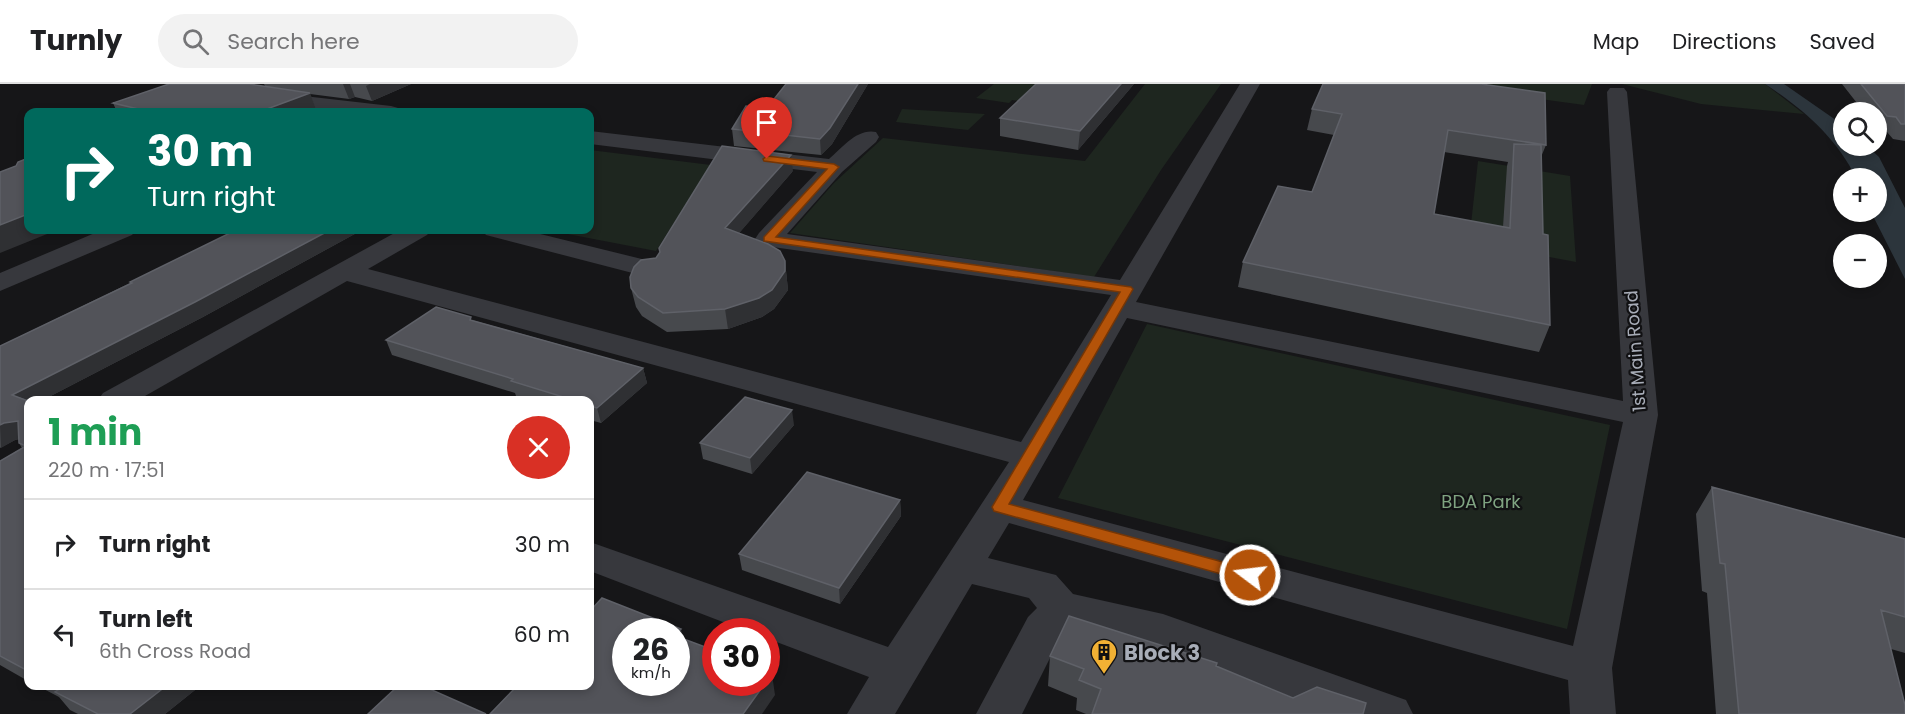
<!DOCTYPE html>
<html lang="en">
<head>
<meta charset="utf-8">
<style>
  :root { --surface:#fff; --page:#f2f2f2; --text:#202124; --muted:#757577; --line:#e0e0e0 }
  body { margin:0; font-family:Poppins,sans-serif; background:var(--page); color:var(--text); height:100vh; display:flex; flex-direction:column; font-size:22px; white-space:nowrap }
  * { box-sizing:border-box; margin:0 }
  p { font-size:20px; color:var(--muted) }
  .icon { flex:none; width:33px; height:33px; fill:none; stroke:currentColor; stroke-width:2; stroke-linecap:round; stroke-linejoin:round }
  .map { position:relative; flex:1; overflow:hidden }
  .side { position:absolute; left:24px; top:312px; width:570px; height:294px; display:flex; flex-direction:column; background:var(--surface); border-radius:12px; box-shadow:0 3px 9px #0003 }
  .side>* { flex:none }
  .guide { position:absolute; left:24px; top:24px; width:570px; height:126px; border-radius:12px; box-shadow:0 3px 9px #0003; background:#00695c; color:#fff; overflow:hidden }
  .fabs { position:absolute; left:1833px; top:18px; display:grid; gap:12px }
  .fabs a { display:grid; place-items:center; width:54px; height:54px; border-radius:50%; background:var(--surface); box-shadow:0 3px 9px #0003; font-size:30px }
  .speed { position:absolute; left:612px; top:534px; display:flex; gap:12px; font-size:30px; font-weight:700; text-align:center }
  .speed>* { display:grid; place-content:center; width:78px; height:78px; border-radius:50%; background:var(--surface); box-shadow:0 3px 9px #0003; line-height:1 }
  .speed small { font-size:15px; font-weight:400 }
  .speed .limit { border:9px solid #d22; background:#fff; color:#111 }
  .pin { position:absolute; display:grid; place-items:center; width:51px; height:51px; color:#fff; margin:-62px -26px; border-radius:50% 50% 50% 0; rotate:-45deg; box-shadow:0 0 6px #0007 }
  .pin .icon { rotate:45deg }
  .me { position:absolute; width:66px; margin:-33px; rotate:285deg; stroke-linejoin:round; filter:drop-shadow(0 0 4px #0008) }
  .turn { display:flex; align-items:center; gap:21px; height:126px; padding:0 24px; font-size:27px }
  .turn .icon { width:78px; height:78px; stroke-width:2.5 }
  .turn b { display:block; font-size:42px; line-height:51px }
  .round { display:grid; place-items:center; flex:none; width:63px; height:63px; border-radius:32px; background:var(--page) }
  .headline { display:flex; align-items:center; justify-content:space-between; height:102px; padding:0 24px }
  h1 { font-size:36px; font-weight:700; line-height:45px; color:#1e9e55 }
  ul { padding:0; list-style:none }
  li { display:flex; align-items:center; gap:18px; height:90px; padding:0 24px; border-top:2px solid var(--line) }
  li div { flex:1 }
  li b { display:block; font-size:22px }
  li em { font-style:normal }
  header { display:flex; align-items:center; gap:36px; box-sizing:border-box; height:84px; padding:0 30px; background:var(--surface); border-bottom:2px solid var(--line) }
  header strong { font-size:28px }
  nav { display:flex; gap:33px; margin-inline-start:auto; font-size:21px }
  .search { width:420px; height:54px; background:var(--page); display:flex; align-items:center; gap:15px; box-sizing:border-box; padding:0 21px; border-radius:33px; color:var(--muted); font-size:22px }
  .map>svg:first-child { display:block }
  .green { fill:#1e261f }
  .water { fill:#2c353c }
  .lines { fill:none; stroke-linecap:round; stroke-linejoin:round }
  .street { fill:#37383d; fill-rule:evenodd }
  .wall { fill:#47494d; fill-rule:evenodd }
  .shaded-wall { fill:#2f3033 }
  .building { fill:#525359; stroke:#5f6168; stroke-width:1.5 }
  .route { fill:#b45309; stroke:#753606; stroke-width:1.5 }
  .labels { text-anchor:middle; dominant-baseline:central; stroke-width:4.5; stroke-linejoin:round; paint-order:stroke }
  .street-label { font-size:18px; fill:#a8adb8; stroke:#111113 }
  .park-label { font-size:18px; fill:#7fa381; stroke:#111113 }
  .near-poi-label { font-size:21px; font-weight:bold; fill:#a8adb8; stroke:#111113; text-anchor:start }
</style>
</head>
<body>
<header>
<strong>Turnly</strong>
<div class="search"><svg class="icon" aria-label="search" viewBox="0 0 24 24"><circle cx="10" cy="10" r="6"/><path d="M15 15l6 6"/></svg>Search here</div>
<nav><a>Map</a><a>Directions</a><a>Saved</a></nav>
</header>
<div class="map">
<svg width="1905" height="630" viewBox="0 0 1905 630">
  <rect width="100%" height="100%" fill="#161618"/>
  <path class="green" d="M994,0h42l-17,17 -7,-1 -3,3 -33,-5z
    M1145,0h76l-60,86 -67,107 -304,-44 44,-50 49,-45 202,23z
    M1432,0h160l-8,21z
    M1622,0h143l39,30 -103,-10z
    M902,25l83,5 -17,16 -72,-8z
    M590,66l121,15 -55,86 -109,-21h43z
    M1478,77l92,15 6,86 -107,-20z
    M1147,240l463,101 -43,204 -509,-131z"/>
  <path class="water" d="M1765,0h19l59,41 1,21h23l12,11 26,51v71l-34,-67h5v-34h-20c-19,-40 -54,-70 -91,-94z"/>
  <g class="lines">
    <path class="street" d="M1240,0h20l-124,218 487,99 -16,-309 3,-4h14l3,4 31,323 -46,253 4,46h-46l-2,-34 -559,-157 -21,35 68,17 17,19 90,20 243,86 7,14h-76l-181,-68 -84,-20 -13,14 -37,74h-46l52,-97 9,-9 -8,-10 -57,-14 -77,130h-48l22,-37 -103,-39v-6h-17l-159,-61v-29l298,105 121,-185 -662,-181 -209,119h-40l5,-7 297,-163h31l-4,5 -59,34 653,173 90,-147 -352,-50 -4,-6 4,-6 58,-61 -227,-28v-13l239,28c13,-11 28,-31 47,-27l3,5 -3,5 -34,30 -55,62 333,46zM1127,234l496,104 -50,224 -550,-146z
      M269,8l122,14 7,2 3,4h-70l-69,-10 -3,-4 3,-4z
      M102,146h34l-4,5 -132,56v-18z
      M482,146h42l134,33 4,6 -4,6 -10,2 -162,-42z"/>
  </g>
  <path class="wall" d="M264,0h147l-39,17 -17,-4 -6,2 -39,-5 7,18h-200l-4,-9 152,-17z
    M786,0h82l-36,60 -11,11 -87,-9 -2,-17 35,-21z
    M1134,0l-56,66 -78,-14v-18z
    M1842,0h63v57l-12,-2 -6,-7 -8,-1 -3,-3v-16h-12z
    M1312,25l234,36 -5,12 2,77 7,91 -11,27 -301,-65 5,-25 69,-70 22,-57 -27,-5zM1444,68l64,10 -1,4 -4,61 -69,-13z
    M793,87l-54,62 46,28 3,29 -14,19 -12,8 -34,12 -61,3 -25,-16 -6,-9 -5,-19 25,-30z
    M236,146h126l-159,87 -160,83h-15v281l-28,-16v-204l22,-13 -3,-5v-4l-4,1 -15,8v-102l130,-63v-1z
    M472,236l171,48 4,15 -46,40 -11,-3v-20h-60l-14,-4 -1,-3 -123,-38 -6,-15z
    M794,341l-42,49 -49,-15 -3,-16z
    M1712,403l193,52v114l-14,-4 14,65h-189l-9,-121 -5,-2 -6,-77z
    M900,416l1,16 -61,88 -98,-34 -3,-16z
    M1050,572l166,10 77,32 70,16h-277l-10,-4 1,-12 -29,-12z
    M38,602h162l-35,28h-87l-8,-4 -11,-13z"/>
  <path class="shaded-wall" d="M343,0h7l5,13 -6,2z
    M370,0h41l-39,17 -6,-15z
    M858,0h10l-36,60 -11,11 -1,-16z
    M1121,0h13l-56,66 2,-19z
    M310,9l7,19h-58z
    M791,71l2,16 -65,75 -3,-18z
    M28,130v16h29l-57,23v-28z
    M330,146h32l-159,87 -160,83h-15l-16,-5z
    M785,177l3,29 -14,19 -12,8 -34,12 -3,-20z
    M643,284l4,15 -46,40 -4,-15z
    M792,326l2,15 -42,49 -2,-16z
    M18,337l10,16 -13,3 -14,8 -1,-23 4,-2z
    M900,416l1,16 -61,88 -1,-16z
    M681,545l5,20 -10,-10v-5z
    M772,590l3,21 -13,19h-19z
    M166,602h34l-35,28h-35z"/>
  <path class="building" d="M169,0h80l61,9 -51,19h-108l-38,-9z
    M786,0h72l-28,44 -10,11 -88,-10 14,-23 21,2z
    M1036,0h85l-41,47 -80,-13z
    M1323,0h158l64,9 1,52 -98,-15 -14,84 76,14 4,-84 27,1 2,89 5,1 2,90 -307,-63 35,-76 34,6 30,-78 -30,-5z
    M1861,0h44v40h-4l-5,-7 -9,-1z
    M722,62l69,9 -66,73 43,16 12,7 5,10v10l-13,19 -13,8 -34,11 -62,4 -25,-16 -7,-9 -1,-11 4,-10 7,-7 15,-2 4,-6 -1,-4z
    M28,74v56l-28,11v-53l16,-6 2,-4z
    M236,146h94l-135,72 -183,93 16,6v270l-28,-15v-195l26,-15 -7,-3 -1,-22 -14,2 -4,2v-79l132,-63 -2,-1z
    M436,223l35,10 -1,3 173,48 -46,40 -7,-2v-6h-17l-62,-19 2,-2 -127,-39z
    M745,313l47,13 -42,48 -50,-15z
    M807,388l93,28 -61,88 -100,-34z
    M1712,403l193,52v78l-24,-7 24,95v9h-166l-14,-150 -5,-1z
    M602,514l79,31 -5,5v-2h-50v50h50v-46l40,15v31h50l-23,32h-253l27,-28h73v-75z
    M1069,532l148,47 -1,3 77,32 24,-11 49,16 -3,11h-271l9,-25 -22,-9 5,-11 -34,-13z
    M766,588l6,2 -6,8z
    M56,602h110l-36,28h-32l-43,-22 6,-4z
    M398,602h25l63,28h-118z"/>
  <path class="route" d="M767,72l67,8 5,3 -63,70 355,50 2,2 -124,215 247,67 2,4 -2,5 -6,2 -256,-71 -2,-4 128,-215 -356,-51v-4l63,-68 -63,-8 -1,-2z"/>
  <defs>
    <g id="building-pin" transform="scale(1.35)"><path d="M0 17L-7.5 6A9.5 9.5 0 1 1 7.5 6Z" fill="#f2b134" stroke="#111113"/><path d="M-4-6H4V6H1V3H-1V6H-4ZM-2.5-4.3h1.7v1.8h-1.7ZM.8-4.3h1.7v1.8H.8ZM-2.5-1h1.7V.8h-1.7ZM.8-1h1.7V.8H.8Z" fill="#111"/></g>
  </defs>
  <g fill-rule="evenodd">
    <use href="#building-pin" x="1104" y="568"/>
  </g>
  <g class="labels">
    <g class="street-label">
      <text transform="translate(1635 267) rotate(-94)">1st Main Road</text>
    </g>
    <g class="park-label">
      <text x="1481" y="417">BDA Park</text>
    </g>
    <g class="near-poi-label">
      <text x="1124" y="568">Block 3</text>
    </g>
  </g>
</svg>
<div class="fabs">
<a><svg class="icon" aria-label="search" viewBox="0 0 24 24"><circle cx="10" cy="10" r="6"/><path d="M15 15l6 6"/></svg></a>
<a>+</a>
<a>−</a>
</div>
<div class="speed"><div>26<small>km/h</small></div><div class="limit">30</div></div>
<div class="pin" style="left:767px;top:75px;background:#d93025"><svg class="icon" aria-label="arrive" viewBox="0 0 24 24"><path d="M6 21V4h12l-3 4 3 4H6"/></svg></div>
<svg class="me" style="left:1250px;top:491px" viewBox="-20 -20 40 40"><circle r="17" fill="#b45309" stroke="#fff" stroke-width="3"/><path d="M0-11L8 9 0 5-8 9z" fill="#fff"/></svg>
<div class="guide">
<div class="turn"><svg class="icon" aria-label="right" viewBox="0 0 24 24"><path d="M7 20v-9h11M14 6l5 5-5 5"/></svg><div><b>30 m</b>Turn right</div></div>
</div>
<section class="side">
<div class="headline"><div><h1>1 min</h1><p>220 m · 17:51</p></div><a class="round" style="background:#d93025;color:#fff"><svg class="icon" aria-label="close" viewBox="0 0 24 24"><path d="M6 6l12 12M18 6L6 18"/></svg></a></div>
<ul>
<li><svg class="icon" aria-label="right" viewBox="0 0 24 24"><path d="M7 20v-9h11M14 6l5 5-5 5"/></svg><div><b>Turn right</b></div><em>30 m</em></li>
<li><svg class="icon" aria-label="left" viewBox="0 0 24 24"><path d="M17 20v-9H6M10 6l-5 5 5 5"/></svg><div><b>Turn left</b><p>6th Cross Road</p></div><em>60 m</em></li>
</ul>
</section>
</div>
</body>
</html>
